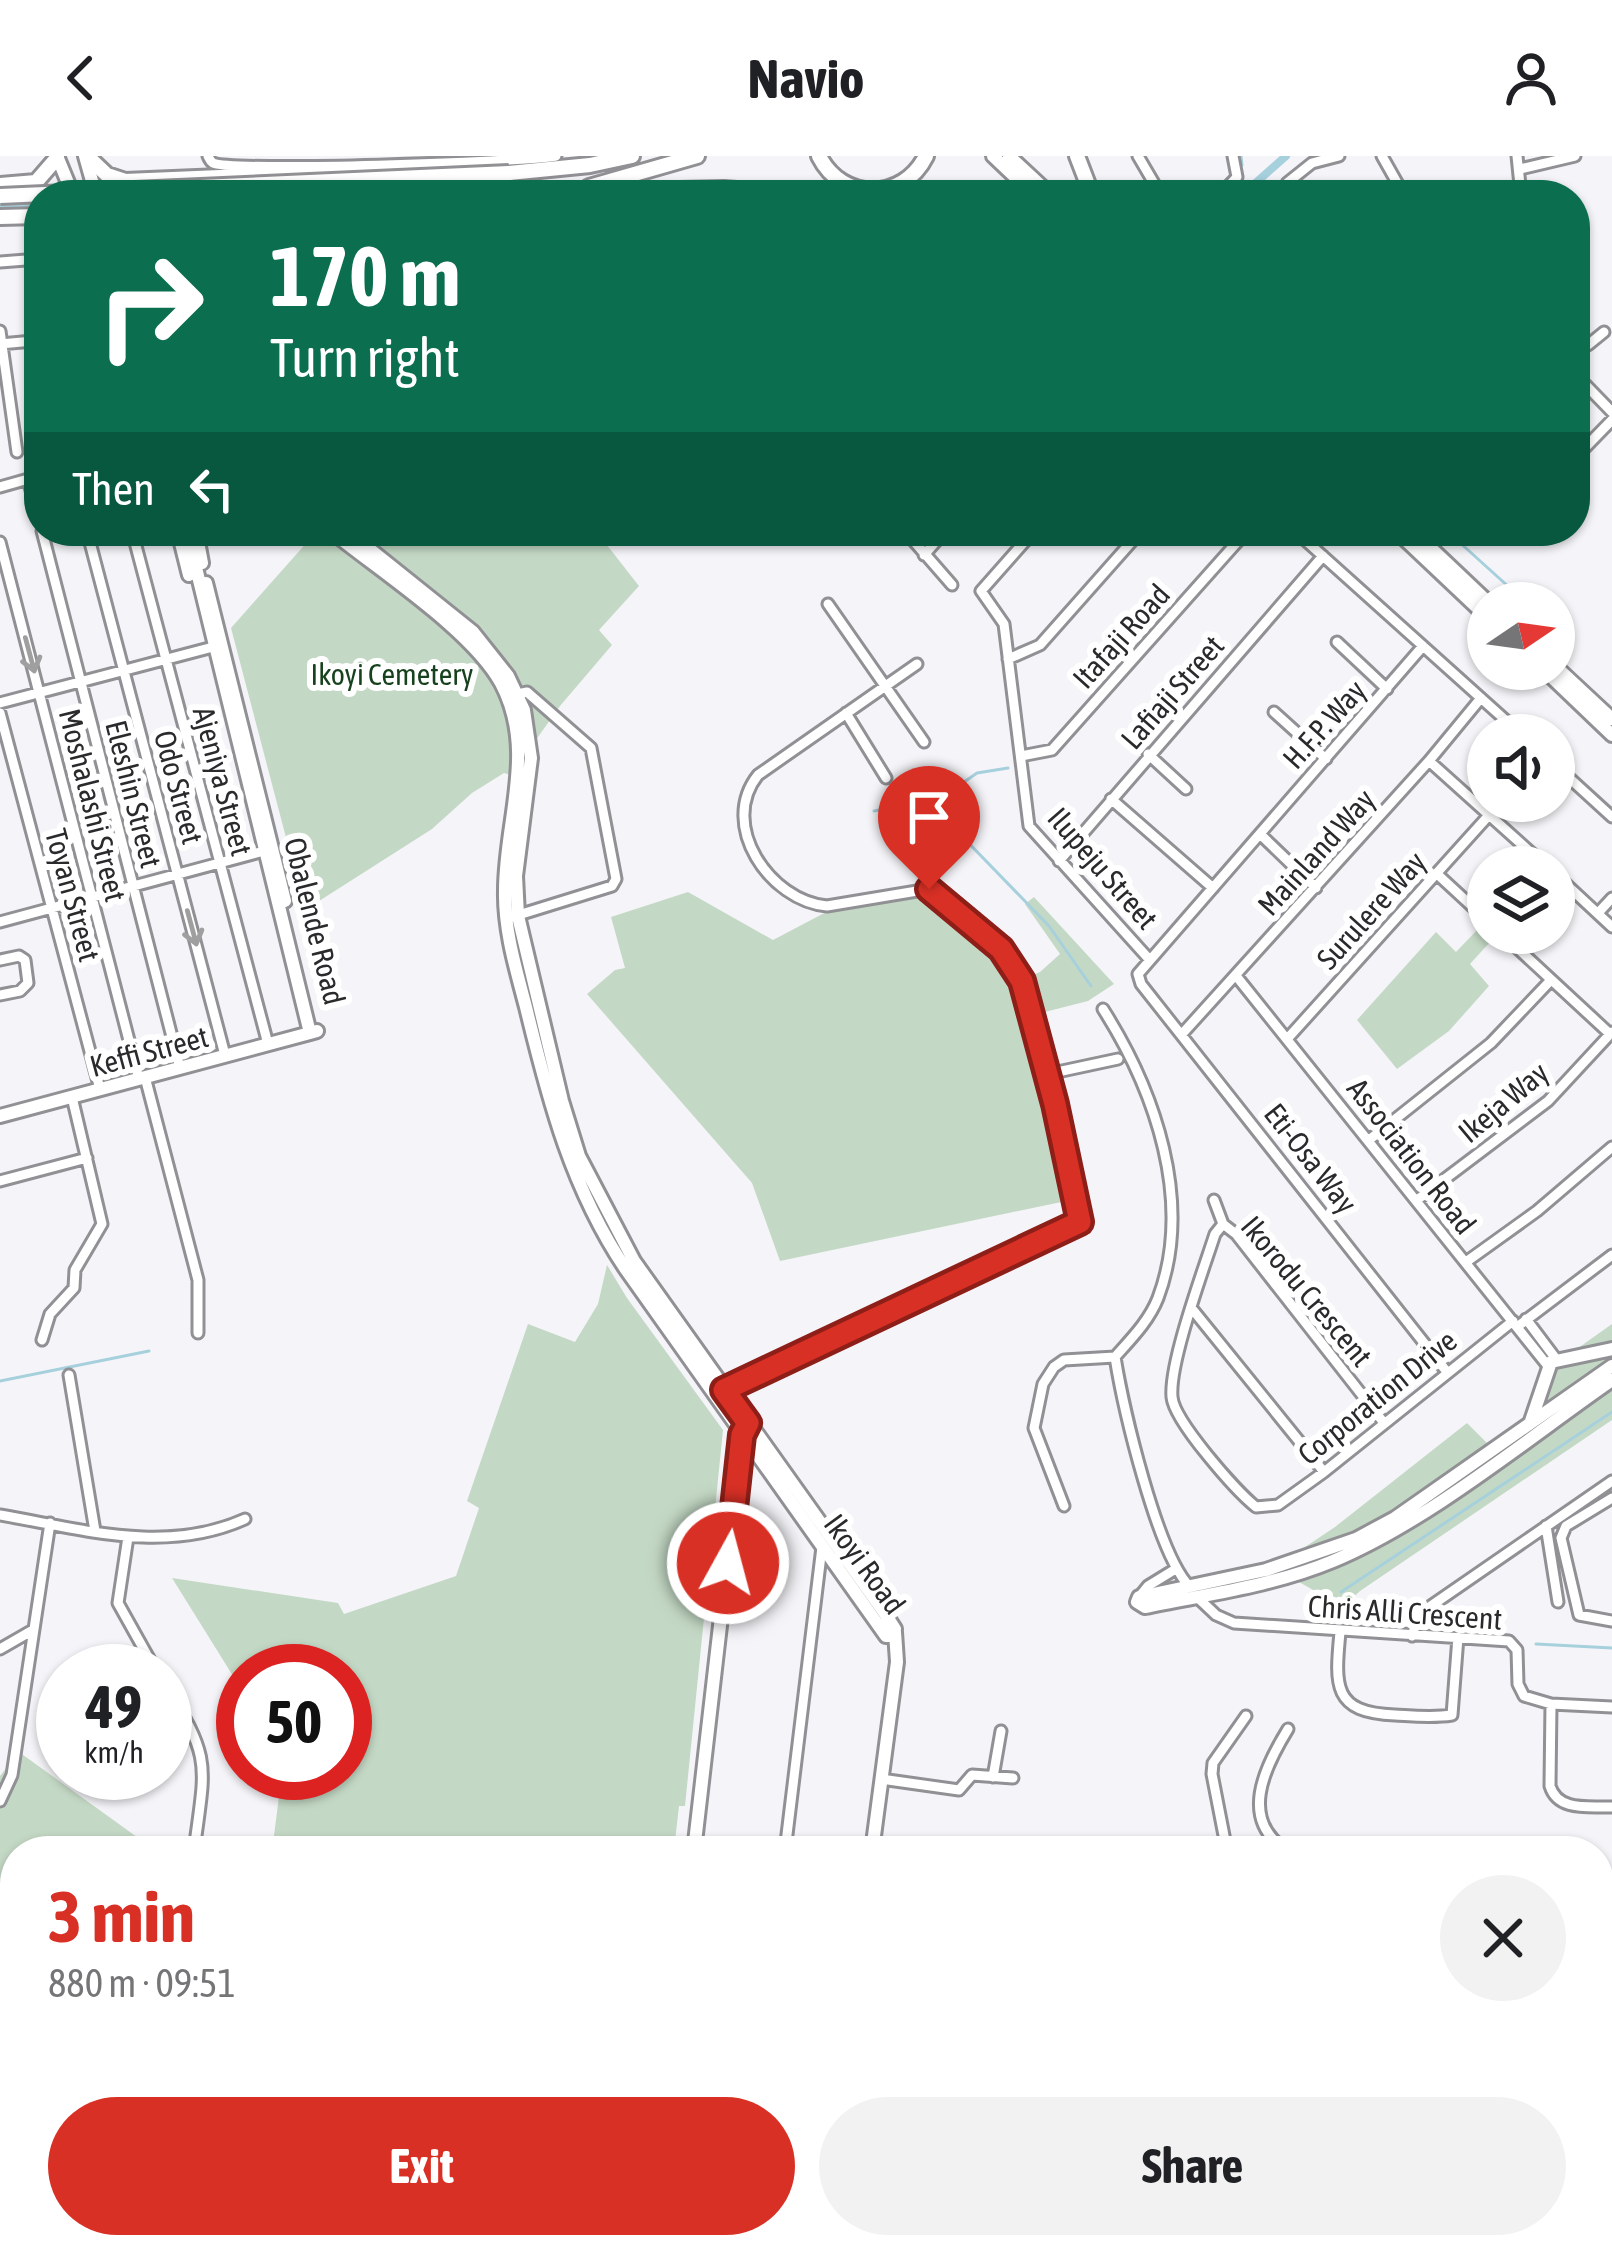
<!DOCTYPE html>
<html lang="en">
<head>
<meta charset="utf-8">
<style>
  :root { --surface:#fff; --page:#f2f2f2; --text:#202124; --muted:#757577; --accent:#d93025 }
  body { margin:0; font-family:"Asap Condensed",sans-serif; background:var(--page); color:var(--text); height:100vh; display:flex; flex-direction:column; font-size:45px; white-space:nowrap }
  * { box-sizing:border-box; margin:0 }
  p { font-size:39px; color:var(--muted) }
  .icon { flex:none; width:66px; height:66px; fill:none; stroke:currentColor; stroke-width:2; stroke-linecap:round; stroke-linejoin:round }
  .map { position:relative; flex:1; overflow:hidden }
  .panel { position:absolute; left:0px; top:1680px; width:1614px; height:423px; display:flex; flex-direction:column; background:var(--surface); border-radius:48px 48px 0 0; box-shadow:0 3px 9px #0004 }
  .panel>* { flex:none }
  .top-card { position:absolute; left:24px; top:24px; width:1566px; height:366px; border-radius:48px; box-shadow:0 3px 9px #0004; background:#0b6e4f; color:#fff; overflow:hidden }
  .needle { width:78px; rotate:77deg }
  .controls { position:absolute; left:1467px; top:426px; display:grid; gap:24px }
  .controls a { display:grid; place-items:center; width:108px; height:108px; border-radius:50%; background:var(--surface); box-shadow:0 3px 9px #0004; font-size:60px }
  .speed { position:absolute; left:36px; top:1488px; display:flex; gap:24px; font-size:60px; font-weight:700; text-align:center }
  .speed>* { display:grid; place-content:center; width:156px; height:156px; border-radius:50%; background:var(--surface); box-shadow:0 3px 9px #0004; line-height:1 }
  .speed small { font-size:30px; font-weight:400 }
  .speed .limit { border:18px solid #d22; background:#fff; color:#111 }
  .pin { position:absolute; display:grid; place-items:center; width:102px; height:102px; color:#fff; margin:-123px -51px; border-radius:50% 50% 50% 0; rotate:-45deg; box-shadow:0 0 12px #0007 }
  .pin .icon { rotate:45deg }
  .me { position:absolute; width:132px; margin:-66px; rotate:7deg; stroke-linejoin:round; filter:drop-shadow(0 0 9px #0008) }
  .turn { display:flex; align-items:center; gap:42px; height:252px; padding:0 48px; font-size:54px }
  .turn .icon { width:156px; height:156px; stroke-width:2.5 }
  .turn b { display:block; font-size:84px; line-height:102px }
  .then { display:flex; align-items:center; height:114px; padding:0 48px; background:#0003; gap:24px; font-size:45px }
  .round { display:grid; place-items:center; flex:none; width:126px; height:126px; border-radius:63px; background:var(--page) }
  .head { display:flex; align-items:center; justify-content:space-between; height:204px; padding:0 48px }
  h1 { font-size:72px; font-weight:700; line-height:90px; color:var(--accent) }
  .cta { display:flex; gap:24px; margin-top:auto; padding:24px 48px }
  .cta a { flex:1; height:138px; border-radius:72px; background:var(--accent); color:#fff; font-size:48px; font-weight:700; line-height:138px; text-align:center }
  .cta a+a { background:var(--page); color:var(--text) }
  header { display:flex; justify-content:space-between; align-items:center; height:156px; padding:0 48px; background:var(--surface); font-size:54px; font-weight:700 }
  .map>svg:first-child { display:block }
  .green { fill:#c4d9c5 }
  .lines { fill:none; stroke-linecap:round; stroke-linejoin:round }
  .stream { stroke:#a7d0dd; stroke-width:3 }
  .canal { stroke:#a7d0dd; stroke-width:8 }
  .minor-casing { stroke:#919195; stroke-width:15 }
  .major-casing { stroke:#919195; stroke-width:18 }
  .highway-casing { stroke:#919195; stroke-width:20 }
  .minor { stroke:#fff; stroke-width:9 }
  .major { stroke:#fff; stroke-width:12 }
  .highway { stroke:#fff; stroke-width:14 }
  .highway-bridge-casing { stroke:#919195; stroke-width:20; stroke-linecap:butt }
  .highway-bridge { stroke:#fff; stroke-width:14 }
  .oneway { stroke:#9f9fa0 }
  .route-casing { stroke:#8d1f18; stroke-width:30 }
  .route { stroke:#d93025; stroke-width:21 }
  .labels { text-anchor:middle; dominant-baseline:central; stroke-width:12; stroke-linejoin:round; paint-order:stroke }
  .street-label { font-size:30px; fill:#2a2a2c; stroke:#fff }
  .park-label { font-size:30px; fill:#18421e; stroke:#fff }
</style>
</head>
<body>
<header><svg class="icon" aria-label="back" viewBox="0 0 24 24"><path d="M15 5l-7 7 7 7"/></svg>Navio<svg class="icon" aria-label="person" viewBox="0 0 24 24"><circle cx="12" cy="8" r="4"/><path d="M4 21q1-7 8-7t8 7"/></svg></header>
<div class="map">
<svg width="1612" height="2102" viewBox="0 0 1612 2102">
  <rect width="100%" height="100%" fill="#f5f5f9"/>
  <path class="green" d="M317,375h279l43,55 -40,44 13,15 -52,61 -49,69 -7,-2 -32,20 -40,36 -127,81 -74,-282z
    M688,736l85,48 57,-30 98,-15 14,9 56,49 15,22 14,33 44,192 -291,61 -28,-78 -165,-189 28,-24 10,-2 -14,-51z
    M1034,741l80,87 -26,17 -51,13 -11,-36 14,-6 20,-18 -35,-50z
    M1478,773l13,12 -21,23 19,22 -40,45 -52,38 -40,-49 79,-88 20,20z
    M607,1109l20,33 96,132 -38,376h-6l-5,44 -70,-9 -2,10h-330l10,-78h63v-102h-102v21l-71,-114 166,25 6,11 112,-38 23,-68 -12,-7 61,-177 47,18 23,-38z
    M1612,1168v35l-76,53 11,-42z
    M1612,1231v33l-252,171 -17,16 -44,-25 -6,-27 42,-28 132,-104 38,38z
    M19,1596l136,98 -140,1v202l-15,21v-298z
    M223,2088h333l-2,14h-333z
    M640,2088h85l26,8v6h-119z"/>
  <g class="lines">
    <path class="stream" d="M1241,0l1,9
      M1447,375l63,57
      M944,640l10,32 95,98 42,60
      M874,655l67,-13 36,-25 31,-5
      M0,1225l149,-30
      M1341,1436l271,-180
      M1536,1488l76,4"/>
    <path class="canal" d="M279,39l175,-7 6,7
      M1242,39l44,-39
      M0,51l39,-2"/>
    <g class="minor-casing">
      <path id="minor" d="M208,0c1,2 2,5 5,7 17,9 310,-1 343,-7
        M1138,0l17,29 10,10
        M1382,0l22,39
        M1517,0l4,39
        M1520,13l55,-13
        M1287,27l25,-20 27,-7
        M1220,39l17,-18 -4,-21
        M0,106l39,-3
        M0,175l17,121
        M0,188l33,-3
        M1588,189l16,-13
        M1575,200l1,-1
        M1575,218l37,38
        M1575,302l37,-38
        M28,323l11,41
        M0,331l39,-11
        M42,375l138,537
        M87,375l138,524
        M132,375l136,513
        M905,375l47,54
        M1034,375l-53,60 23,33 25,202 119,132
        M1295,375l227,204
        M0,386l139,537
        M924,399l21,-24
        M828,448l96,138
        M1337,486l50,47
        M1423,490l-285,328 3,10 306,388
        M1008,503l32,-14 101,-114
        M0,547l213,-56
        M1274,556l52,47
        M0,557l100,376
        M846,557l40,65
        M1148,598l38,35
        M1021,600l31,-6 195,-219
        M1429,605l118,106
        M1554,608l58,53
        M1111,643l102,89
        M1260,678l56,54
        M1059,705l264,-305
        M1436,717l52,48
        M1554,717l58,54
        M1598,757l14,-15
        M512,761l100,-31 4,-7 -25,-131 -64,-56 -14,3
        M0,766l264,-71
        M1501,777l109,101
        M0,804l19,-4 6,4 3,23 -8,8 -20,4
        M1237,821l311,389
        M1103,853c52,82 91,193 55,289 -9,23 -27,41 -43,59
        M1182,878l247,-273 52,-63
        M1288,882l202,-224
        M1048,918l70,-15
        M145,921l53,203v53
        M1369,984l122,-97 60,-63
        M0,1025l87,-23
        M1214,1044l9,24
        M1417,1044l131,-99 64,-69
        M1466,1106l71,-51 75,-64
        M1193,1154l131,162
        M1526,1163l30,40
        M1517,1171l95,-72
        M42,1184l8,-26 24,-26 1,-18 27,-46 -30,-127
        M1115,1201c8,50 42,197 75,230
        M69,1219l26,156
        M724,1234l356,-168 -25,-118 -33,-123 -21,-32 -72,-60 -102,17c-57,-5 -109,-81 -69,-131l159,-111
        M1384,1267l-148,-189 -13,-10 -8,10c-12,37 -46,129 -43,163 2,24 64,94 84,110l22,-2 46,-33 189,-151
        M1612,1342l-46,28 -5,12 18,77 33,6
        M1064,1350l-30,-78 9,-44 11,-17 10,-7 51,-3
        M0,1359c82,14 165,40 245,4
        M1546,1370l12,76
        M128,1381l-10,66 38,68
        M1139,1441l9,-11 26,-16
        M1197,1441l19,18 18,8 275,18 8,9 1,34 6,12 27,8 61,3
        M1340,1476c-5,53 -8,81 55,83 19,1 38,3 57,0l6,-78
        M1412,1480l6,-19 7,-7 187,-129
        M0,1493l33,-19
        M165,1529c48,75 40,80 29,166
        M1551,1548l-1,82c8,26 39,20 62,21
        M993,1621l8,-46
        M881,1623l78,11 13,-15 41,3
        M0,1645l12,-26 38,-252
        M785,1695l37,-304
        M1227,1695l-15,-77 1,-11 33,-47
        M1288,1695c-50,-30 -24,-83 0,-122
        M1599,1784l13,4
        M0,2054l15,-4
        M63,2088l4,14
        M173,2102l1,-14
        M1103,2102l2,-14
        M1242,2102l2,-14
        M1390,2102l2,-14
        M1541,2102l2,-14"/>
    </g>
    <g class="major-casing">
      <path id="major" d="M57,0l16,39
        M85,0l11,39
        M993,0l41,39
        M1009,0l42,39
        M178,375l11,44
        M187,375l123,502 7,-2
        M196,375l6,32
        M331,375c49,40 141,99 170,152 36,68 4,136 4,207 -1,40 11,79 21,117 23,95 46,183 101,264l259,365h7
        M347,375l126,101 35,44 16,34 7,48 -15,118 2,40 44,185 17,55 55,105 250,351 11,17 -2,7
        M1396,375l92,87
        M1413,375l76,72
        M206,427l79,318
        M1554,509l58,54
        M1543,513l69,66
        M0,960l310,-83
        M1612,1210l-217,152 -39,21 -90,31 -127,27 -2,5 8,5c63,-13 128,-21 188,-46 94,-39 194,-122 279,-181
        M1531,1265l20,-59 61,-13
        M694,1695l48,-416
        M872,1695l25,-189 -2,-30
        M1599,1919l13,4
        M911,2088l108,14"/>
    </g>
    <g class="highway-casing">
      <path id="highway" d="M87,0l20,19 18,6 242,-10 24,3
        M819,0c23,46 84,46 107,0
        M1077,0l15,39
        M509,17l81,-8 42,-9
        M0,29l36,-3 21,-24
        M589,31l108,-31
        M543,37l181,-4 81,6
        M518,39l31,-3
        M0,61l39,-1"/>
    </g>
    <use href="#minor" class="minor"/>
    <use href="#major" class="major"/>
    <use href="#highway" class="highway"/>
    <g class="highway-bridge-casing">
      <path id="highway-bridge" d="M0,40l509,-23"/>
    </g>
    <use href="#highway-bridge" class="highway-bridge"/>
  </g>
  <defs><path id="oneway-shaft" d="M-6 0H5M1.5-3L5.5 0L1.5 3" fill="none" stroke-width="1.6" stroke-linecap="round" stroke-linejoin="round" transform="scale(3)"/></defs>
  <g class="oneway">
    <use href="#oneway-shaft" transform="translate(30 499) rotate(75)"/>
    <use href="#oneway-shaft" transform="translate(192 772) rotate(75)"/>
  </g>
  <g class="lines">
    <g class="route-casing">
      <path id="route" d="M728,1407l14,-128 6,-12 -24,-33 356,-168 -25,-118 -33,-123 -21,-32 -72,-60"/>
    </g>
    <use href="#route" class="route"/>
  </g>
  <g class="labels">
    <g class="street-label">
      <text transform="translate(1121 480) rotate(-48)">Itafaji Road</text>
      <text transform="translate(1172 536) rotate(-49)">Lafiaji Street</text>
      <text transform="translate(1324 568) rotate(-48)">H.F.P. Way</text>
      <text transform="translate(223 625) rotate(75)">Ajeniya Street</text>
      <text transform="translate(179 631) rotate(75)">Odo Street</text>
      <text transform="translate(134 638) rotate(76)">Eleshin Street</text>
      <text transform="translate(93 649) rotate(76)">Moshalashi Street</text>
      <text transform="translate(1316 696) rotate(-48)">Mainland Way</text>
      <text transform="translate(1103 712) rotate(49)">Ilupeju Street</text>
      <text transform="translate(73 739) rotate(75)">Toyan Street</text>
      <text transform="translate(1371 754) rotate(-48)">Surulere Way</text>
      <text transform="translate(315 765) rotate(76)">Obalende Road</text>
      <text transform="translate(149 895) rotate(-15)">Keffi Street</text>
      <text transform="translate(1503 946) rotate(-40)">Ikeja Way</text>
      <text transform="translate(1412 1000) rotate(52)">Association Road</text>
      <text transform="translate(1311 1002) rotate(52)">Eti-Osa Way</text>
      <text transform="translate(1307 1135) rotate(50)">Ikorodu Crescent</text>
      <text transform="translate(1377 1241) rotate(-39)">Corporation Drive</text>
      <text transform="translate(865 1408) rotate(54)">Ikoyi Road</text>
      <text transform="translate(1405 1456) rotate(4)">Chris Alli Crescent</text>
    </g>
    <g class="park-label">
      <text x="392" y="518">Ikoyi Cemetery</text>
    </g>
  </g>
</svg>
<div class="controls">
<a><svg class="needle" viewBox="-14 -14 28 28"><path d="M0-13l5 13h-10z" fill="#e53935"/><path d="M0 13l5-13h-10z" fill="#757577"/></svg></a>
<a><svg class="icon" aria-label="sound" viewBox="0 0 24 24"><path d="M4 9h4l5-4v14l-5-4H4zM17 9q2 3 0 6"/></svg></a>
<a><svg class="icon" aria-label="layers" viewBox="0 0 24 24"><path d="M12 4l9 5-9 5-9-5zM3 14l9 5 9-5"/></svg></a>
</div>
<div class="speed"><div>49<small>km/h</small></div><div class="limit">50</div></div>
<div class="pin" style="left:929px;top:733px;background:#d93025"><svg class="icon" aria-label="arrive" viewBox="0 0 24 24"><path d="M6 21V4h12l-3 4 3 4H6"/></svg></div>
<svg class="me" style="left:728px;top:1407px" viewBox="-20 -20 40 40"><circle r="17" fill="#d93025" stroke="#fff" stroke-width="3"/><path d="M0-11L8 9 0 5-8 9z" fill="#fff"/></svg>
<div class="top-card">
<div class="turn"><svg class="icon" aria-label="right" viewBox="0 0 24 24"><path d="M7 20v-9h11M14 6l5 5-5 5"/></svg><div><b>170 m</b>Turn right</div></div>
<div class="then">Then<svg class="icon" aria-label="left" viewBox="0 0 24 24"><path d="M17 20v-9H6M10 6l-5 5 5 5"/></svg></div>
</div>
<section class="panel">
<div class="head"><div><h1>3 min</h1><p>880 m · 09:51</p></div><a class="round"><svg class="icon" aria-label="close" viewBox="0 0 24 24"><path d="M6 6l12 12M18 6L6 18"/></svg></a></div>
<div class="cta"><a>Exit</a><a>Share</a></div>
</section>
</div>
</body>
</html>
